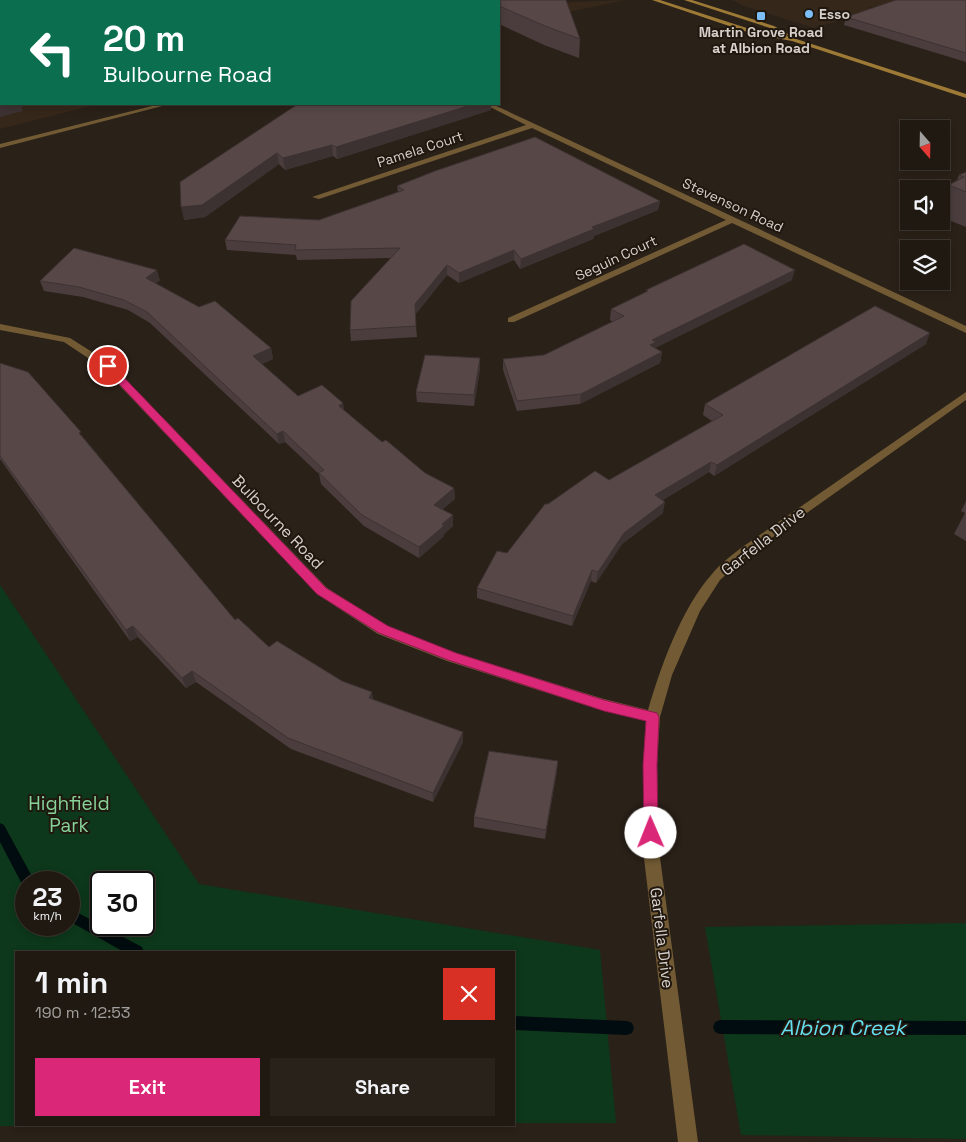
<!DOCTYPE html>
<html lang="en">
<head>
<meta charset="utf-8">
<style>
  :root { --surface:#201912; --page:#28221b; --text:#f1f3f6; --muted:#a2a09f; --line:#3d3832; --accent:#db2777 }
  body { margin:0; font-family:"Space Grotesk",sans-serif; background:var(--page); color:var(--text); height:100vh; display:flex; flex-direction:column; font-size:19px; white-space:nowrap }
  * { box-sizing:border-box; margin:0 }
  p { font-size:16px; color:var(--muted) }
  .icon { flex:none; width:28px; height:28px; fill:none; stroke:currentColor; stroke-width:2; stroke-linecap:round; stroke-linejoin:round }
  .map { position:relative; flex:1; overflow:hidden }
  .details { position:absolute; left:15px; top:951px; width:500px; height:175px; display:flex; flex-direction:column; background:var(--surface); border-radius:0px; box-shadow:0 2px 8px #0003,0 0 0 1px var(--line) }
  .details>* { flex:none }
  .guide { position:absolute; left:0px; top:0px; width:500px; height:105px; box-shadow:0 2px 8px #0003,0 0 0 1px var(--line); background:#0b6e4f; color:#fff; overflow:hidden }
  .needle { width:32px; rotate:160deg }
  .fabs { position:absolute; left:900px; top:120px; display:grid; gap:10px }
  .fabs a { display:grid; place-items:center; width:50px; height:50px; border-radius:0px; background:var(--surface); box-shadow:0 2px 8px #0003,0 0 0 1px var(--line); font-size:25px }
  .speed { position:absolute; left:15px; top:871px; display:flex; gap:10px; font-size:25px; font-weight:700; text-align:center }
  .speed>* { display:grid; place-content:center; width:65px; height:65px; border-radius:50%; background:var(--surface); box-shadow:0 2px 8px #0003,0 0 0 1px var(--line); line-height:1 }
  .speed small { font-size:12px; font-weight:400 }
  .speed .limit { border:2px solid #111; border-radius:8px; background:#fff; color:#111 }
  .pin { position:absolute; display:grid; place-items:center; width:42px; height:42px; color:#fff; margin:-21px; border:2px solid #fff; border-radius:50%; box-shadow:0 1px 5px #0007 }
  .me { position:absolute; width:55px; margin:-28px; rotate:359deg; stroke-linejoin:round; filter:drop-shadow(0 0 4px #0008) }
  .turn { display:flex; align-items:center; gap:18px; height:105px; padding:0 20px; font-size:22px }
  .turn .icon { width:65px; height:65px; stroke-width:2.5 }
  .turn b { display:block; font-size:35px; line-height:42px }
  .round { display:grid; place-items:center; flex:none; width:52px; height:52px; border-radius:0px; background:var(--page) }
  .head { display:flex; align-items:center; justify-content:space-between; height:85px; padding:0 20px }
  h1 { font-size:30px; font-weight:700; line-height:38px }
  .action { display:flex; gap:10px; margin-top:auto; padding:10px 20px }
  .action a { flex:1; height:58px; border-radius:0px; background:var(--accent); color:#fff; font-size:20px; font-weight:700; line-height:58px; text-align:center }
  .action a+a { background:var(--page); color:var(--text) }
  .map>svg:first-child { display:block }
  .built { fill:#35271a }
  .green { fill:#0d381b; fill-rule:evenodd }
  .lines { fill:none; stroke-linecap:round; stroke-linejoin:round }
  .stream { fill:#000c0f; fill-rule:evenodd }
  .minor { fill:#725b34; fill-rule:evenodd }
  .secondary { fill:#9e7a37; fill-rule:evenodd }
  .wall { fill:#4b3d3d }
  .shaded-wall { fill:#3d3232 }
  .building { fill:#574747; stroke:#3d3232 }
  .route { fill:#db2777; stroke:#8e194d }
  .poi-dot { fill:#7bbef8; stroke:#20180f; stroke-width:2 }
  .labels { text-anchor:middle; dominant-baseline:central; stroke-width:4; stroke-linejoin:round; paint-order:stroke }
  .far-poi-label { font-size:14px; font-weight:bold; fill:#d7d0cb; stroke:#20180f; text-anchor:start }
  .far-street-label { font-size:14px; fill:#d7d0cb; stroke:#20180f }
  .street-label { font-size:16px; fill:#d7d0cb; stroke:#20180f }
  .near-park-label { font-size:19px; fill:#87d299; stroke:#20180f }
  .near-water-label { font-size:21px; font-style:italic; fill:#64deee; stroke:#20180f }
</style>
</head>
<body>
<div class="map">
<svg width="966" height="1142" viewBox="0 0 966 1142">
  <rect width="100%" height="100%" fill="#2a2118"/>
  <path class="built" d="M623,0h4l-128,26v-21z
    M732,0h171l-35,8 8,3 -63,17 -69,-22z
    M0,26l1,78h98l-99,25z"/>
  <path class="green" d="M0,585l199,299 401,66 16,173h-102v-171h-498v173h214l-230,1zM26,882h43v43h-43zM101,882h43v43h-43z
    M966,923v216l-225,-4 -36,-208z"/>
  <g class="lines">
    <path class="stream" d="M0,823l4,2 31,57h-9v6l-3,-2 -23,-44z
      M69,908l73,39 2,5h-20l-55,-31z
      M514,1016l113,5 5,2 2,5 -2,5 -5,2 -113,-5z
      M720,1020l246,1v14l-246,-1 -5,-2 -2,-5 2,-5z"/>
    <path class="minor" d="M160,104h10l-170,44v-4z
      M484,104h8l43,20 431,202v7l-234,-110 -218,99h-6v-4l218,-98 -194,-92 -213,71 -7,-2 214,-72z
      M0,324l70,14 41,26 216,224 61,38 68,27 148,46 44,11c13,-44 33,-101 64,-136 8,-10 19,-18 29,-26l225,-156v8l-217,154 -29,26 -20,31 -28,64 -12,42 -3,48 2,85 39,292h-20l-35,-292v-85l3,-44 -42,-10 -157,-50 -69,-27 -61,-40 -214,-226 -39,-26 -64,-12z"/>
    <path class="secondary" d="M294,0h35l-36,1z
      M652,0h8l96,31 27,5 -13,-8 -86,-28h8l82,26 14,8 -1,2 179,58v4l-174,-57 -39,-7z
      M0,11h1v4h-1z"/>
  </g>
  <path class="wall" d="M478,0h88l14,39 -1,19 -35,-13 -45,-21v-23h-21z
    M966,0v62l-122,-37 2,-8z
    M298,104l193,6 -154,49 -4,-3 -48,14 -6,-6 -74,53 -21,3z
    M966,172v55l-25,-10v-12l8,-20 8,-5 2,-5z
    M397,186l263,15 -2,9 -64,26 -1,3 -73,30 -6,-9 -55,23 -12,-8 -32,40 2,22 -66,4 -1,-11 40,-72 -93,2 -1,-5 -69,-5 -2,-10 94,-20 79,-28z
    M160,280l-5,4 116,64 2,11 -11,5 36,32 46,14 38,32 43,31 29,15 1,11 -13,10 11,6v11l-9,8v2l-25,22 -55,-32 -43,-42 -2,-10 -34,-32 -6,2 -129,-121 -22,-13 -45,-13 -39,-6 -4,-10z
    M792,280l-137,68 7,4 -2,11 -80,41 -63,7 -14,-41v-11l41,-4 69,-33 -3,-2 1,-11 35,-17v-2z
    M926,344l-212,132 -5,-4 -46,28v13l-41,31 -26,39 -5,-2 -19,45 -95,-28v-10l30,-35 41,-49 61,-24 103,-59 -9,-6 2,-11z
    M480,358v11l-6,37 -57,-4 -1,-10z
    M0,363l83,74 152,183 34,27 73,34 31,19 90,32v10l-30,60 -142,-53 -95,-67 -10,6 -48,-51 -8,4 -130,-182z
    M966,501v40l-12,-7 11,-21 -4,-2z
    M557,771l-12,68 -71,-12v-10z"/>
  <path class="shaded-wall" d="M4,104h30l-13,3 2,4 -23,6v-12z
    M474,104h17v6l-154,49 -1,-12z
    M332,145l1,11 -48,14 -2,-12z
    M277,153l2,11 -74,53 -21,3 -3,-13z
    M660,201l-2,9 -64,26 -1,3 -73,30 1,-10 71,-32z
    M514,250v10l-55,23v-10z
    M447,265v10l-32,40v-11z
    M157,270l3,10 -12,9 -2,-11z
    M795,270l-3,10 -137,68 -5,-3 2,-5z
    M930,333l-4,11 -212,132 3,-11z
    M271,348l2,11 -18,8 -2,-11z
    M662,352l-2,11 -80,41 1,-10z
    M480,358v11l-6,37v-11z
    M343,403l2,11 -6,-8z
    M283,431l2,11 -6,2 -2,-10z
    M711,462l-2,10 -56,34 2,-11z
    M454,488l1,11 -20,17 -1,-11z
    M665,502l-2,11 -41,31 -26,39 2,-11 26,-39z
    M453,515v11l-9,8v2l-25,22v-11z
    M592,570l-1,11 -19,45 1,-10z
    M133,626l5,11 -8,4 -4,-11z
    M192,671l4,11 -10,6 -4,-10z
    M372,692l2,11 -5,-5z
    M463,732v10l-30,60v-9z
    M558,761l-1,10 -12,68 1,-9z"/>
  <path class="building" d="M485,0h81l14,39 -35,-13 -46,-20v-5h-11z
    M896,0h70v53l-120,-36z
    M0,52h1v52h3l-4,1z
    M298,104h176l-138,43 -4,-2 -49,13 -6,-5 -75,52 -21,2 -1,-25z
    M535,137l125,64 -68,26 2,2 -73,30 -7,-9 -55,23 -12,-8 -32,39 1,22 -66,4 1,-29 49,-53 -105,2 1,-5 -71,-5 15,-24 79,4 85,-30 -7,-4 38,-15z
    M966,172v20l-17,-7 15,-8 -5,-2z
    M744,244l51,26 -143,70 4,2 -6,3 12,7 -81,42 -64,7 -14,-42 41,-4 80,-39 -13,-7 37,-18 -2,-1z
    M74,248l83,22 -11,8 53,29 16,-6 56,47 -18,8 45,40 24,-11 21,18 -4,3 43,36 4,-2 39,33 29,15 -20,17 19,10 -11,9 2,2 -25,21 -57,-32 -43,-42 5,-3 -41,-39 -6,3 -130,-122 -23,-12 -45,-13 -39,-6z
    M875,306l55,27 -213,132 -6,-3 -56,33 10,7 -41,31 -26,39 -6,-2 -19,46 -96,-28 20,-37 10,2 38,-49h3l47,-33 14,9 114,-65 -18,-11z
    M425,355l55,3 -6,37 -58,-3z
    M0,363l28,9 53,60 -2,1 156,187 3,-2 31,29 8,-6 65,40 30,11 -3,6 94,34 -30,61 -145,-55 -96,-67 -10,7 -49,-52 -7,4 -126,-174z
    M489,751l69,10 -12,69 -72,-13z"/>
  <path class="route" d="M108,363l3,1 215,224 62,38 68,27 148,47 53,13 2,4 -2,48 1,68 -2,5 -5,2 -5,-2 -2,-5 -1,-68 3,-44 -42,-10 -156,-51 -69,-27 -62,-39 -213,-226v-4z"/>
  <g class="poi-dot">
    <circle cx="809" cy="14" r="5"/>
    <rect x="756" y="11" width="10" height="10" rx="2.5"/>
  </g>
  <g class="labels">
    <g class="far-poi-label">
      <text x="819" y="14">Esso</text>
      <text x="761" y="32" text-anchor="middle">Martin Grove Road<tspan x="761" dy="16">at Albion Road</tspan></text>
    </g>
    <g class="far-street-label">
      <text transform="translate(420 149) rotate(-18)">Pamela Court</text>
      <text transform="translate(733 205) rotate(25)">Stevenson Road</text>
      <text transform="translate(616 258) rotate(-25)">Seguin Court</text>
    </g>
    <g class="street-label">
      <text transform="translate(278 522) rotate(46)">Bulbourne Road</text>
      <text transform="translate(763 541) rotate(-38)">Garfella Drive</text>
      <text transform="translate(662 938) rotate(83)">Garfella Drive</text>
    </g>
    <g class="near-park-label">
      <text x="69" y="803">Highfield<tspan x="69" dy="22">Park</tspan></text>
    </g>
    <g class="near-water-label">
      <text x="843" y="1027">Albion Creek</text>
    </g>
  </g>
</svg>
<div class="fabs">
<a><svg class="needle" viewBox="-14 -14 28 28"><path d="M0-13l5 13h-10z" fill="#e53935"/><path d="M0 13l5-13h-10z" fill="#a2a09f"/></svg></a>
<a><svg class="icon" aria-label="sound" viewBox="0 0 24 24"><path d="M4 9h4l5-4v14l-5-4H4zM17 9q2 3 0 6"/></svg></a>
<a><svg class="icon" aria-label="layers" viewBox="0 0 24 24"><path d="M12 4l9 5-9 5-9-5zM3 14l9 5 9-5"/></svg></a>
</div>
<div class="speed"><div>23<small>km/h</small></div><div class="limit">30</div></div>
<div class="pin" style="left:108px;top:366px;background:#d93025"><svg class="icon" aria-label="arrive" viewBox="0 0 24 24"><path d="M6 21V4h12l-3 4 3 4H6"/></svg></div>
<svg class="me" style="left:651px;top:833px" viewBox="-20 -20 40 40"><circle r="19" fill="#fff"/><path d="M0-13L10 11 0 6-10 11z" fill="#db2777"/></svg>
<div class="guide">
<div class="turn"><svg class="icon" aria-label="left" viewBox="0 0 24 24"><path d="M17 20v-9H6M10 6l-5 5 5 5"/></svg><div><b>20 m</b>Bulbourne Road</div></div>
</div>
<section class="details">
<div class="head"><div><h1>1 min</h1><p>190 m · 12:53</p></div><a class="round" style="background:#d93025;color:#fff"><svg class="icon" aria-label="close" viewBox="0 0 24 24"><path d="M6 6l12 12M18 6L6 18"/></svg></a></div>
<div class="action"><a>Exit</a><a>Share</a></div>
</section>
</div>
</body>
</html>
